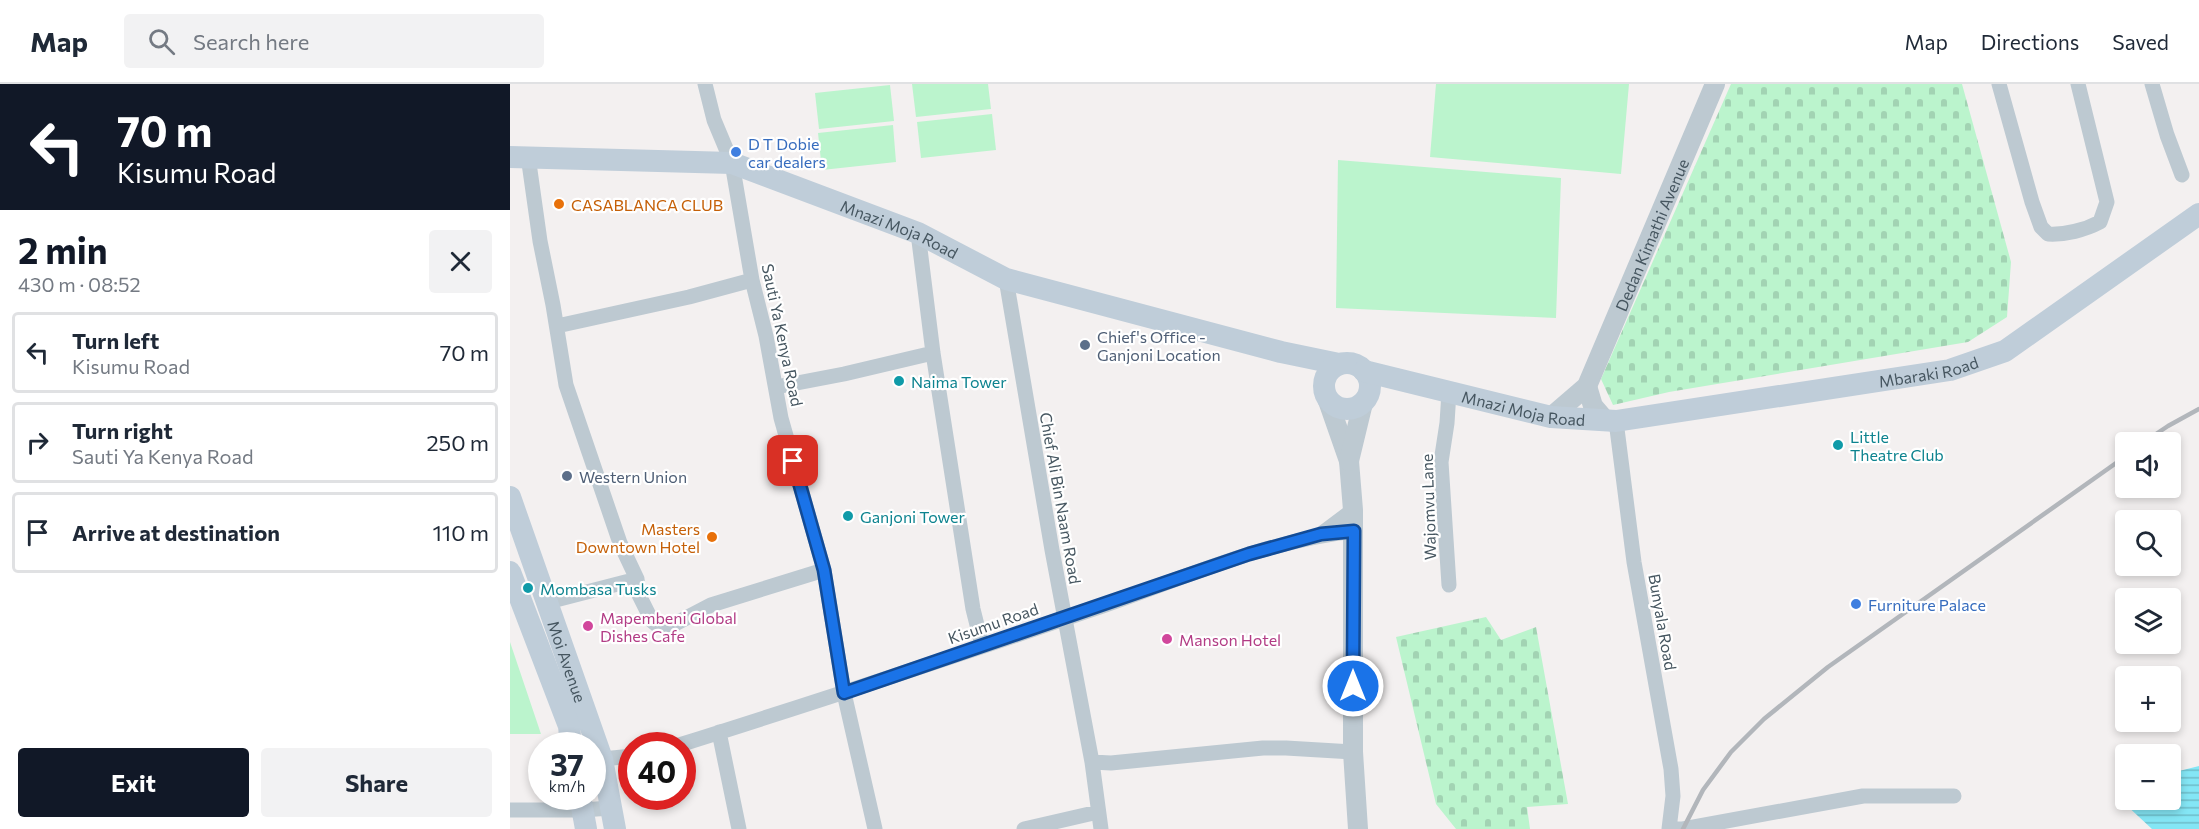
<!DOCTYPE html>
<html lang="en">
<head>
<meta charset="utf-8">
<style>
  :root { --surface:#fff; --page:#f2f2f3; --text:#1f2937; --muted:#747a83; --line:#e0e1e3; --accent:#111827 }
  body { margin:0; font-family:Commissioner,sans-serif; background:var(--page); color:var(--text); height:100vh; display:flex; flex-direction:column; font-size:22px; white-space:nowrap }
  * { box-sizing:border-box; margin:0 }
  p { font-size:20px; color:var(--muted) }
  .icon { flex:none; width:33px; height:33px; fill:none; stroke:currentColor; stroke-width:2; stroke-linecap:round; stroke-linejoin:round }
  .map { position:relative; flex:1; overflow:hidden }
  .side { display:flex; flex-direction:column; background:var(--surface); width:510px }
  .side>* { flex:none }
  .top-card { background:#111827; color:#fff; overflow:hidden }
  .fabs { position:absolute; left:1605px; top:348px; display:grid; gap:12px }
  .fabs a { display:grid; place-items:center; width:66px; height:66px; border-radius:6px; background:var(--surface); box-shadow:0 3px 9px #0003; font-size:30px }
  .speed { position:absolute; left:18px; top:648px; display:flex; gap:12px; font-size:30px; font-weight:700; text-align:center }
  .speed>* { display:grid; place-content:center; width:78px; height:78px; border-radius:50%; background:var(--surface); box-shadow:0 3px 9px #0003; line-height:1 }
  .speed small { font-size:15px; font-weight:400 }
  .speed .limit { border:9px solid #d22; background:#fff; color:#111 }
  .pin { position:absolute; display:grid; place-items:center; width:51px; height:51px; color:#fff; margin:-26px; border-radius:12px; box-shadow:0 3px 9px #0006 }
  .me { position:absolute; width:66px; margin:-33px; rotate:0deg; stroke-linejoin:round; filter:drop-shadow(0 0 4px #0008) }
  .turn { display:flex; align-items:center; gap:21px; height:126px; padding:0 18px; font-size:27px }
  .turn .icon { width:78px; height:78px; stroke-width:2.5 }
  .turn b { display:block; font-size:42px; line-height:51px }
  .round { display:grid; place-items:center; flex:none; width:63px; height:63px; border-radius:6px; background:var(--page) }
  .overview { display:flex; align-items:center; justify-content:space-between; height:102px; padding:0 18px }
  h1 { font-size:36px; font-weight:700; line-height:45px; color:var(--accent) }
  .cta { display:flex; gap:12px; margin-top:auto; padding:12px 18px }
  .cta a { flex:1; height:69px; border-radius:6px; background:var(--accent); color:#fff; font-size:24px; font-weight:700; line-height:69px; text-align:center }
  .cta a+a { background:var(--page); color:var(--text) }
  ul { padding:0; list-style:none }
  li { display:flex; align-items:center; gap:18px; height:81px; margin:0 12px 9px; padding:0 6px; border:3px solid var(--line); border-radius:6px }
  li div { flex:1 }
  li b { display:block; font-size:22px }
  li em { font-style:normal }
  header { display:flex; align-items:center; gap:36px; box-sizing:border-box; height:84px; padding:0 30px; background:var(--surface); border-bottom:2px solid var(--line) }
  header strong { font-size:28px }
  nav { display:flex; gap:33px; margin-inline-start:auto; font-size:21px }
  .search { width:420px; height:54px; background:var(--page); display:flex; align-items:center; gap:15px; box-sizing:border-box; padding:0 21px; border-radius:6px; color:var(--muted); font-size:22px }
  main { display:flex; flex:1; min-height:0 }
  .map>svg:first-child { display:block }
  .cemetery { fill:url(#cemetery-stones) }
  .green { fill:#bbf4cd }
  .water { fill:url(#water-rules) }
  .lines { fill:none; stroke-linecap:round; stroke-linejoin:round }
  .minor { stroke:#bdc9d1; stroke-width:15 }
  .tertiary { stroke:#bdc9d1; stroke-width:20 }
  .secondary { stroke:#bfcdd9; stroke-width:22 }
  .rail { stroke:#b2b6bb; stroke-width:4.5 }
  .route-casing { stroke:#114b97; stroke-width:15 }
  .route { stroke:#1a73e8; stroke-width:10 }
  .shop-dot { fill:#3f7fe0; stroke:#fff; stroke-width:2 }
  .food-dot { fill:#e8710a; stroke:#fff; stroke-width:2 }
  .service-dot { fill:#5c6f8a; stroke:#fff; stroke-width:2 }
  .culture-dot { fill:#0f9aa8; stroke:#fff; stroke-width:2 }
  .hotel-dot { fill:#d1479c; stroke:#fff; stroke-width:2 }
  .labels { text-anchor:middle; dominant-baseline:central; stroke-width:4.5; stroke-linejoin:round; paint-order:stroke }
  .shop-label { font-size:16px; fill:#366cbe; stroke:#fff; text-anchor:start }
  .food-label { font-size:16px; fill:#c56008; stroke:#fff; text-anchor:start }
  .street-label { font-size:16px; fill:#465660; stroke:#fff }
  .service-label { font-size:16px; fill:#4e5e75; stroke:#fff; text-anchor:start }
  .culture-label { font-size:16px; fill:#0d838f; stroke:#fff; text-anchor:start }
  .hotel-label { font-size:16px; fill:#b23c85; stroke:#fff; text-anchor:start }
</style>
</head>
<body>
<header>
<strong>Map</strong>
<div class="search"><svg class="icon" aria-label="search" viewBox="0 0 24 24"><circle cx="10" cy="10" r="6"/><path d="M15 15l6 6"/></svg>Search here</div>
<nav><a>Map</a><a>Directions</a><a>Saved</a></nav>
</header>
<main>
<section class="side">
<div class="top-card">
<div class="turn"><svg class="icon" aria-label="left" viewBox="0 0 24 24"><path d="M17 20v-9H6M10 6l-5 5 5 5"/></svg><div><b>70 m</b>Kisumu Road</div></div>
</div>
<div class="overview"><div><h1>2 min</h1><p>430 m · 08:52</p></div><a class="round"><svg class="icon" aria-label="close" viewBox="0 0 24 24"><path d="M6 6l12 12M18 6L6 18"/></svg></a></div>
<ul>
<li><svg class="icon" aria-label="left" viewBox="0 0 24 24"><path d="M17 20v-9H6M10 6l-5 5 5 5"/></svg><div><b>Turn left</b><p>Kisumu Road</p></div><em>70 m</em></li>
<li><svg class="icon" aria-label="right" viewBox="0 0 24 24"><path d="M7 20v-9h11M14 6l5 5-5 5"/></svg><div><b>Turn right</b><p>Sauti Ya Kenya Road</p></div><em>250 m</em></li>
<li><svg class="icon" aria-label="arrive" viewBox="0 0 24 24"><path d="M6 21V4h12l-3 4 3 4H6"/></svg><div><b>Arrive at destination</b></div><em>110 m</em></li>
</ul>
<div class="cta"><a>Exit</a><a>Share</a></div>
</section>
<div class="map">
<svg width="1689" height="745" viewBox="0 0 1689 745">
  <defs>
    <pattern id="cemetery-stones" width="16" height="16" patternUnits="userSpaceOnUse" patternTransform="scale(1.5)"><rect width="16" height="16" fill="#bbf4cd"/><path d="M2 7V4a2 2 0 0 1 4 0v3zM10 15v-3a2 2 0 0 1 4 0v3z" fill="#a2d3b3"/></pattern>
    <pattern id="water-rules" width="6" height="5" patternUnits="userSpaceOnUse" patternTransform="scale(1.5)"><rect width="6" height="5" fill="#84e6f5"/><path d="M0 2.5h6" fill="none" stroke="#6ebdca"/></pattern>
  </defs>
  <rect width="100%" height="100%" fill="#f3f0f0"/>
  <path class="cemetery" d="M1221,0h231l49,178 -4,55 -39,25 -299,50 -56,13 -12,-26z
    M976,533l15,23 35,-13 32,177 -41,3 3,22h-74l-20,-25 -40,-167z"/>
  <path class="green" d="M402,0h76l3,25 -75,8z
    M926,0h193l-8,90 -191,-17z
    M380,1l4,36 -75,8 -4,-36z
    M482,30l4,36 -75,8 -4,-36z
    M383,41l3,37 -74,8 -4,-37z
    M828,76l223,18 -5,140 -220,-10z
    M0,558l31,92h-31z"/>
  <path class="water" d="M1689,682v63h-47l-28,-26 4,-3h42l1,-27z"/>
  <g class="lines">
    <path class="minor" d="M195,0l9,36 18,43 20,117 14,56 15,82 43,152 20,123 31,136
      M1489,0l33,118 9,25 7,7c17,1 37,-4 52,-12l7,-20 -29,-118
      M1642,0l15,51 15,40
      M18,72l12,85 13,64 13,80 54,158 17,36 2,16 13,26 6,5 11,1 42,-22 113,-35
      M408,149l15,120 40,256 9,36
      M496,195l46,271 40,212 9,67
      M47,242l132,-29 63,-17
      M266,303l68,-13 89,-21
      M939,308l-2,31 -6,39 8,123
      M1106,337l18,141 37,207 2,27 -4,33
      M811,450l32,-24
      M38,518l89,-23
      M209,648l20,97
      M166,662c140,-44 279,-90 418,-137 85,-29 170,-68 260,-78
      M83,676l39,-4
      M582,678l19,1 152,-15h23l67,4
      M0,726h72l29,-2
      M514,745l74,-17
      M1159,745h14l180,-33h91"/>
    <g class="tertiary">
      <path d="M1077,302l6,20 12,14"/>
      <path d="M817,314l22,63 4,49v242l5,77"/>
      <path id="s1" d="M1041,333l36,-31 128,-302"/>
      <path d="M839,377l14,-58"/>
    </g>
    <g class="secondary">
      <path id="s2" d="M0,73l222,6 186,70 88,46 275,73 58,12"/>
      <circle cx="837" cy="302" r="23"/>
      <path id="s3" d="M854,287l187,46 65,4 334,-51 55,-19 194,-137"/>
      <path id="s4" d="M0,413l92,262 13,70"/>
      <path d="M0,488l59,154 2,20"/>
      <path d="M70,712l6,33"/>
    </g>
    <path class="rail" d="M1634,358l24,-16 31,-17
      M1173,745l20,-39 28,-38 33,-33 64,-52 298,-211"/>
  </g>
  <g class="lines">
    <g class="route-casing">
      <path id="route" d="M283,377l31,109 20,123 405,-139 72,-20 33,-3 -1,155"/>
    </g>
    <use href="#route" class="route"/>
  </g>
  <g class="shop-dot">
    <circle cx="226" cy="68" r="6"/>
    <circle cx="1346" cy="520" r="6"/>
  </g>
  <g class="food-dot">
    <circle cx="49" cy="120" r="6"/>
    <circle cx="202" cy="453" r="6"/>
  </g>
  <g class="service-dot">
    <circle cx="575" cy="261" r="6"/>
    <circle cx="57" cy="392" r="6"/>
  </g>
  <g class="culture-dot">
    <circle cx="389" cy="297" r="6"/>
    <circle cx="1328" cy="361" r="6"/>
    <circle cx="338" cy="432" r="6"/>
    <circle cx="18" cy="504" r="6"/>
  </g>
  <g class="hotel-dot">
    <circle cx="78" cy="542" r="6"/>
    <circle cx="657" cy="555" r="6"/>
  </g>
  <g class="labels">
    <g class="shop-label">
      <text x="238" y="59">D T Dobie<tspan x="238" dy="18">car dealers</tspan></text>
      <text x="1358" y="520">Furniture Palace</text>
    </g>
    <g class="food-label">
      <text x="61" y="120">CASABLANCA CLUB</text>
      <text x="190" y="444" text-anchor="end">Masters<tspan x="190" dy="18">Downtown Hotel</tspan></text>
    </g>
    <g class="street-label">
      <text stroke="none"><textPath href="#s2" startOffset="402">Mnazi Moja Road</textPath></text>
      <text stroke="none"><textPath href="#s1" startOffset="212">Dedan Kimathi Avenue</textPath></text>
      <text transform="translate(273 251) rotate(78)">Sauti Ya Kenya Road</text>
      <text stroke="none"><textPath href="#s3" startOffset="574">Mbaraki Road</textPath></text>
      <text stroke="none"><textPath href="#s3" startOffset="164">Mnazi Moja Road</textPath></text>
      <text transform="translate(551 414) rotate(80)">Chief Ali Bin Naam Road</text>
      <text transform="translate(918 423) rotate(-92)">Wajomvu Lane</text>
      <text transform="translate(1153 538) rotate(80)">Bunyala Road</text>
      <text transform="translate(483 539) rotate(-19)">Kisumu Road</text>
      <text stroke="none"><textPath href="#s4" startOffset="174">Moi Avenue</textPath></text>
    </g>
    <g class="service-label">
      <text x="587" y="252">Chief's Office -<tspan x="587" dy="18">Ganjoni Location</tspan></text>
      <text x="69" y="392">Western Union</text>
    </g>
    <g class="culture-label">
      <text x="401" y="297">Naima Tower</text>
      <text x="1340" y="352">Little<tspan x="1340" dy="18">Theatre Club</tspan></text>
      <text x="350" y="432">Ganjoni Tower</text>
      <text x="30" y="504">Mombasa Tusks</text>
    </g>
    <g class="hotel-label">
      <text x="90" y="533">Mapembeni Global<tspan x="90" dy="18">Dishes Cafe</tspan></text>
      <text x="669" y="555">Manson Hotel</text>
    </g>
  </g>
</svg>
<div class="fabs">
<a><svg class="icon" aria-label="sound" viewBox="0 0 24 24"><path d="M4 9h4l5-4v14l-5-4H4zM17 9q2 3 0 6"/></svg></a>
<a><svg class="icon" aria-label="search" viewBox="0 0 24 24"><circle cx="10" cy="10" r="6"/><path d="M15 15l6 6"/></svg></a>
<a><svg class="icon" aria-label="layers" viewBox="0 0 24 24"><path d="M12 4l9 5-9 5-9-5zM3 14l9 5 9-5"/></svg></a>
<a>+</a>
<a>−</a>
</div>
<div class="speed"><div>37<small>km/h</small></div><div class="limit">40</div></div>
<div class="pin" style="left:283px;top:377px;background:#d93025"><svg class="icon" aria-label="arrive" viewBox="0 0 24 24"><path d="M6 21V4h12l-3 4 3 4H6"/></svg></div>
<svg class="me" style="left:843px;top:602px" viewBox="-20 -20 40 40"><circle r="17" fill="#1a73e8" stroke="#fff" stroke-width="3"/><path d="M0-11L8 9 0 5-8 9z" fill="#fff"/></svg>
</div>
</main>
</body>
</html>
